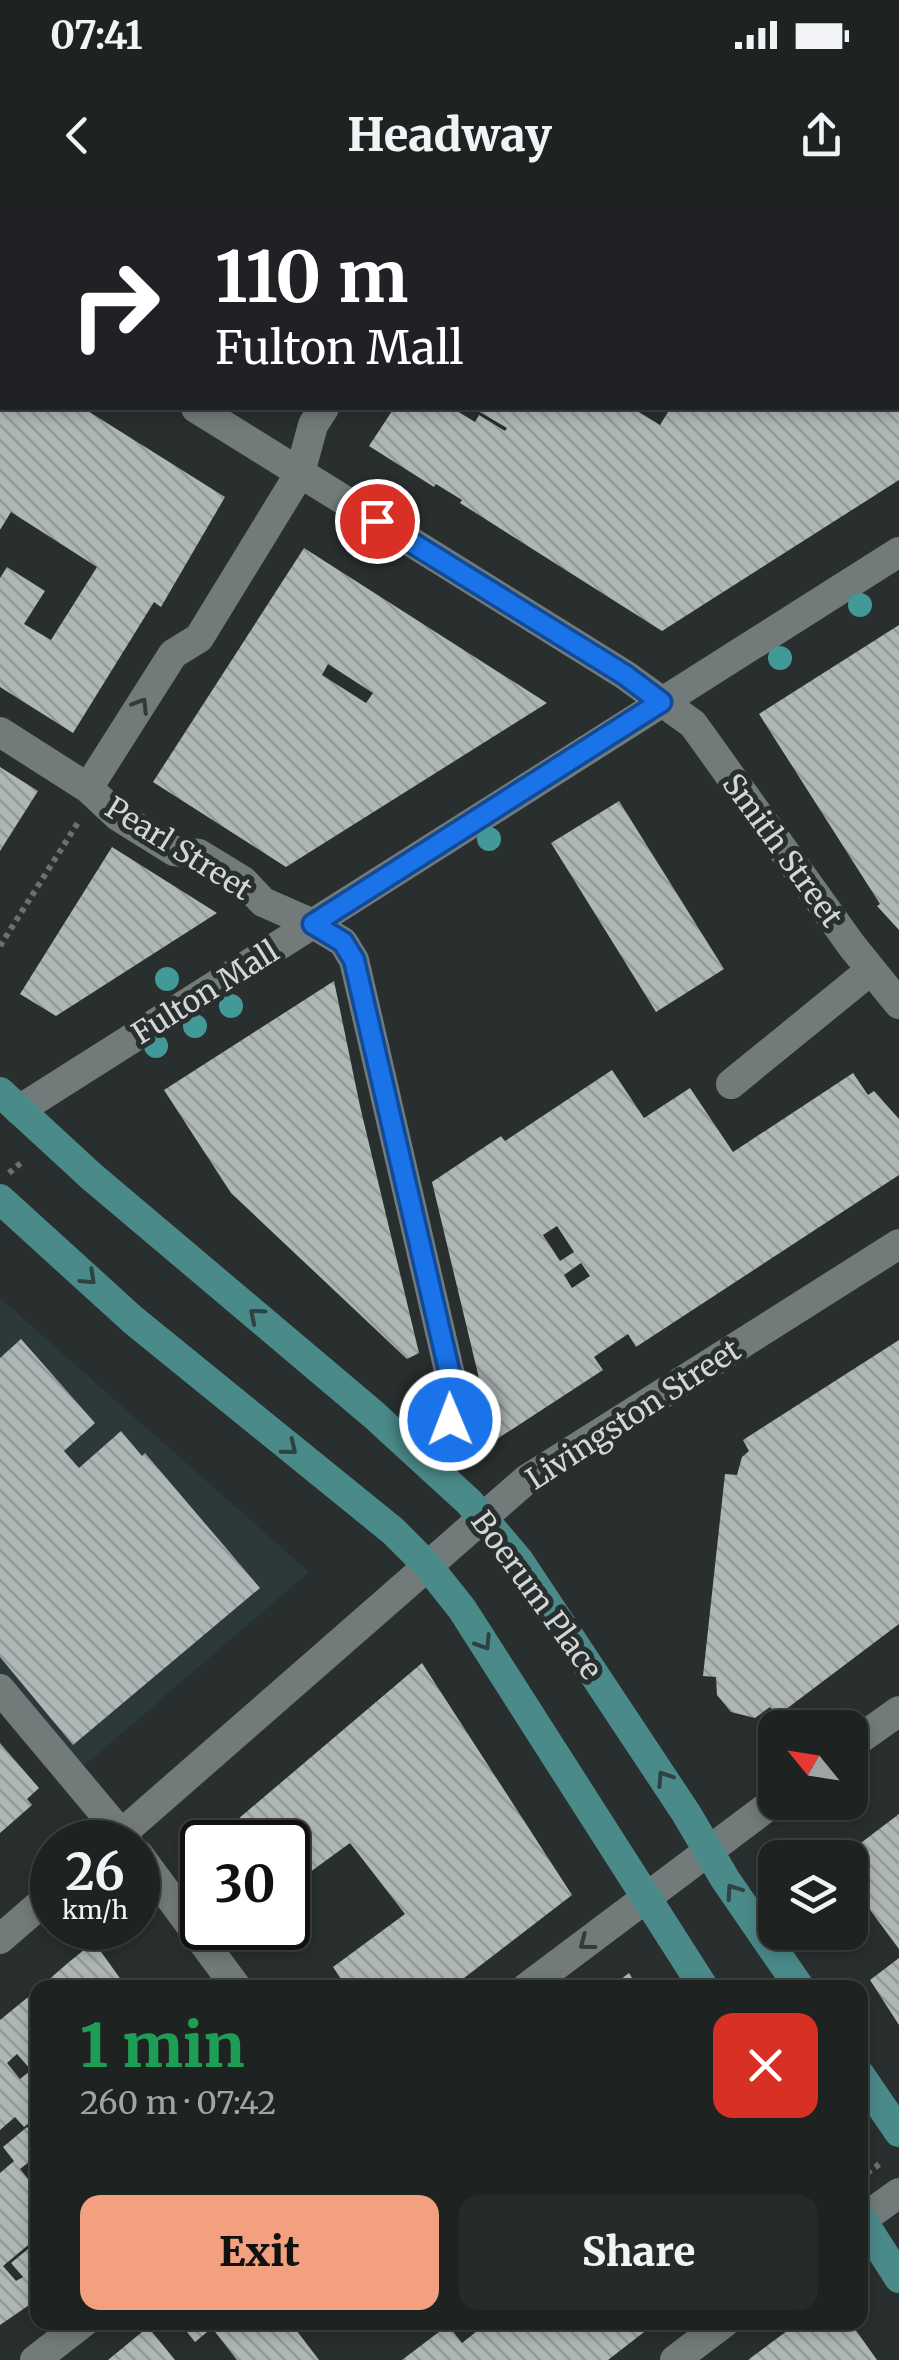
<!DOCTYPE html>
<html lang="en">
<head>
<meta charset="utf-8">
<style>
  :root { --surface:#1e2322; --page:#262b2a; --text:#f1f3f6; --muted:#a1a4a5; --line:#3c4040; --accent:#f2a07f }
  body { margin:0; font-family:Merriweather,serif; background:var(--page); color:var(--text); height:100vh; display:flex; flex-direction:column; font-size:38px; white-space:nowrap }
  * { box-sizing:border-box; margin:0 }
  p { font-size:32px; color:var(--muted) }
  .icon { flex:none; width:55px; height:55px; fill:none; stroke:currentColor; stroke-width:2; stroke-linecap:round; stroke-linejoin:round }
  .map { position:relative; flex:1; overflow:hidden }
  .sheet { position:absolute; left:30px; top:1780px; width:838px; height:350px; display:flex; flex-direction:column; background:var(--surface); border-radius:20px; box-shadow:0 5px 15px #0003,0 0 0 2px var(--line) }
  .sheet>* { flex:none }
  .hud { position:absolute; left:0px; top:0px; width:900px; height:210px; box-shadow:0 5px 15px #0003,0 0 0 2px var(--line); background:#202124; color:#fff; overflow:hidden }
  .needle { width:65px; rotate:300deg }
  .fabs { position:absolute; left:758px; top:1510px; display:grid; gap:20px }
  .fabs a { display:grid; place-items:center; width:110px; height:110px; border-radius:20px; background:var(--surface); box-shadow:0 5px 15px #0003,0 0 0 2px var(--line); font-size:50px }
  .speed { position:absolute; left:30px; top:1620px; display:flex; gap:20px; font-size:50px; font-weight:700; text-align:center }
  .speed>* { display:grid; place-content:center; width:130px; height:130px; border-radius:50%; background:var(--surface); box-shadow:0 5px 15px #0003,0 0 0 2px var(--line); line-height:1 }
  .speed small { font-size:25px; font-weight:400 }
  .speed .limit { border:5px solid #111; border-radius:15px; background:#fff; color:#111 }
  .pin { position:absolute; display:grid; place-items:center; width:85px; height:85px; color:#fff; margin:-42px; border:5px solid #fff; border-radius:50%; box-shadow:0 2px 10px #0007 }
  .me { position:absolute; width:110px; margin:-55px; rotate:359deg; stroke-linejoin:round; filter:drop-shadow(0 0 8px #0008) }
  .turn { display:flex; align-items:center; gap:35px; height:210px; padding:0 50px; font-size:45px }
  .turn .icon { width:130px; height:130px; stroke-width:2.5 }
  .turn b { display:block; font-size:70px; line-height:85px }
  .round { display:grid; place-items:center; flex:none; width:105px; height:105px; border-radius:20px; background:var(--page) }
  .head { display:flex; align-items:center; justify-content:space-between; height:170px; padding:0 50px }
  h1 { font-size:60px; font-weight:800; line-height:75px; color:#1e9e55 }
  .button { display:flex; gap:20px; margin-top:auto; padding:20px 50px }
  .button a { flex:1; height:115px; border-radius:20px; background:var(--accent); color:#111; font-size:40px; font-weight:800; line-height:115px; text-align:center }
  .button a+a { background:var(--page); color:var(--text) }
  .status { display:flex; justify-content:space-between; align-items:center; height:70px; padding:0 50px; background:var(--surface); direction:ltr }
  .status svg { height:28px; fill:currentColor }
  header { display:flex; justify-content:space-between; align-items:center; height:130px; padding:0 50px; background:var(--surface); font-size:45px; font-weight:800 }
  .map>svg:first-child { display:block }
  .built { fill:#2b3a39 }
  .building { fill:url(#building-back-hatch); fill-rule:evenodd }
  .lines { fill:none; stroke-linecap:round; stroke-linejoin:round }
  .path { stroke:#6b7170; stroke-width:6; stroke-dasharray:5 5; stroke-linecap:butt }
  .minor { stroke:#727a7a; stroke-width:30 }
  .major { stroke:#4a8a89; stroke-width:30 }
  .tree { fill:#429997 }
  .oneway { stroke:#333a39 }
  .oneway2 { stroke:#2f4140 }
  .route-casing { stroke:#114b97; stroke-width:25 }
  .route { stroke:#1a73e8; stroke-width:18 }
  .labels { text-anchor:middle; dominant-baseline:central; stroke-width:10; stroke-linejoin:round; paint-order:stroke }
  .street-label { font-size:30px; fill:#d3d7d7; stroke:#282f2e }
</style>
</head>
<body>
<div class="status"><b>07:41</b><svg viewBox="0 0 49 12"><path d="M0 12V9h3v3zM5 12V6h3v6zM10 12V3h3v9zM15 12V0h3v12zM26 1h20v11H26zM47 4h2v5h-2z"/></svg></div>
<header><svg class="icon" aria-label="back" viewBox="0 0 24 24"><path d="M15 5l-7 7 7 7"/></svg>Headway<svg class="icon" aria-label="share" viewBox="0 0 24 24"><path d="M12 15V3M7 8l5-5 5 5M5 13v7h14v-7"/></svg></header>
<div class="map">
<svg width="899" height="2160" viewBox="0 0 899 2160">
  <defs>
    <pattern id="building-back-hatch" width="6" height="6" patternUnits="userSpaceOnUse" patternTransform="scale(2.5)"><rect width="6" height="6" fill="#aeb7b6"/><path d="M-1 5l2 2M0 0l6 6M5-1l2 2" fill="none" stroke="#929998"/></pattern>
  </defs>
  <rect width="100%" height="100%" fill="#282f2e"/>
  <path class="built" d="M0,1098l309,274 -237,204 -72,-87z"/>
  <path class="building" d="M0,208h83l142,89 -64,110 -7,-5 -81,131 -73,-46v-109l7,-11 38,24 -21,33 27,16 46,-73 -86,-55 -11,18z
    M394,208h58l23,14 4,-7 26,16 2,-3 -34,-20h159l28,17 8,-13 -8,-4h239v72l-237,151 -202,-128 2,-3 -26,-16 -2,3 -65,-41z
    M304,348l243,155 -261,164 -133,-85zM328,464l45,29 -7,10 -44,-28z
    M899,425v305l-22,-24 3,-2 -121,-190z
    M0,567l38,24 -38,60z
    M619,601l105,168 -68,43 -105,-169z
    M112,647l105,66 -161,103 -36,-22z
    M334,781l26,125 59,247 -12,6 -176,-166 -67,-103z
    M612,870l32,48 46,-30 43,64 120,-79 15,22 6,-4 25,28v56l-263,172 -8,-13 -34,23 9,13 -109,71 -62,-259 69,-46 4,5zM557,1026l17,26 -14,9 -17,-26zM581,1063l9,13 -18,12 -8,-13z
    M21,1139l74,84 -31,28 15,17 42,-37 21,25 3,-3 115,135 -187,157 -73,-88v-299z
    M899,1140v284l-122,92 -7,-9 -15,11 -24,-6 -14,-17 -1,-18 -13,-1 22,-202 12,1 5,-18 7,-6 -6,-11z
    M422,1463l150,232 -121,93h-104l-14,-21 72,-53 -55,-71 -55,40 17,22 -24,17v-80h-77z
    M0,1543l39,45 -12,11 5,6 -32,28z
    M899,1614v135l-49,-66v-25h-9z
    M202,1650v38l-16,-24z
    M230,1728h50l-34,23z
    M94,1742l33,46h-88l30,-26z
    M899,1758v67l-29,-45z
    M629,1773l9,15h-29z
    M38,1789v127l-14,11 -9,-10 -15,13v-110zM17,1854l14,16 -11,9 -13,-16z
    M27,1927l11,13v15l-18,14 18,22v108l-38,26v-152l14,-12 -11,-14zM33,2041l1,3 -23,19 12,14 -7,4 -13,-15z
    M179,2122h111l29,38h-82l-25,-32 -17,14z
    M443,2122h214l-49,38h-206l46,-35 14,18 15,-12 -14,1z
    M799,2122h51l27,38h-129z
    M148,2127l27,33h-67z"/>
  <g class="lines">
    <path class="path" d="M0,746l79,-125
      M9,973l13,-11
      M867,1973l14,-10"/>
    <path class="minor" d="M671,0l3,2
      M465,2l1,-2
      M0,83l2,2
      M898,143l1,1
      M196,208l429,267 68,49 159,222 47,58
      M0,532l88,56 30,28 56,35 25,3 44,27 20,21 50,22 30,18 11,18 100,432 -13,82
      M88,588l85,-134 26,-16 101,-165 13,-48 11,-17
      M731,884l140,-114
      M19,910l880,-558
      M0,1489l128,153
      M850,1546l49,-35
      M112,1642l414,-362 373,-236
      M138,1654l99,134
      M0,1739l52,-45
      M526,1788l249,-187
      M860,2021l39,-28
      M35,2160l49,-38
      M675,2160l50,-38"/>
    <path class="major" d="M0,892l91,84 283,239 95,87 50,59 167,252 39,66 75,109
      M0,999l133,121 260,211 34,34 35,44 242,379
      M860,1875l39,57
      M860,2017l39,61"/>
  </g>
  <g class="tree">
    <circle cx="860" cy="405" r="12"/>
    <circle cx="780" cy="458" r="12"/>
    <circle cx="489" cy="639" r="12"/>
    <circle cx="167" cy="779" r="12"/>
    <circle cx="231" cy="806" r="12"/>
    <circle cx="195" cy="826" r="12"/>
    <circle cx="156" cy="846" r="12"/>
  </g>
  <defs><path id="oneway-chevron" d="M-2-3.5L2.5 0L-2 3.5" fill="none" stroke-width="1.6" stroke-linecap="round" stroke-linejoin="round" transform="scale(2.5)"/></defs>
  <g class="oneway">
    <use href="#oneway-chevron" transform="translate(141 505) rotate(-58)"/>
    <use href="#oneway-chevron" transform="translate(586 1743) rotate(143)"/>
  </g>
  <g class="oneway2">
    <use href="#oneway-chevron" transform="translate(89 1078) rotate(43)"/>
    <use href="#oneway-chevron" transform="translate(256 1115) rotate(-140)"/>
    <use href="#oneway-chevron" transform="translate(290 1248) rotate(39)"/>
    <use href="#oneway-chevron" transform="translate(484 1443) rotate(57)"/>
    <use href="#oneway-chevron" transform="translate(664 1578) rotate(-123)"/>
    <use href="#oneway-chevron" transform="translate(733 1691) rotate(-125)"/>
  </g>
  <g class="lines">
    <g class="route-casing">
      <path id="route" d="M377,321l248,154 36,27 -348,222 30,18 11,18 100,432 -4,28"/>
    </g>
    <use href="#route" class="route"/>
  </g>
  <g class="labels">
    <g class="street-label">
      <text transform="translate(179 648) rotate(32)">Pearl Street</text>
      <text transform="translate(783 650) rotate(54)">Smith Street</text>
      <text transform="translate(205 792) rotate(-32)">Fulton Mall</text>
      <text transform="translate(633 1214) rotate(-33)">Livingston Street</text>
      <text transform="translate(537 1395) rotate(54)">Boerum Place</text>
    </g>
  </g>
</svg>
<div class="fabs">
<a><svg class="needle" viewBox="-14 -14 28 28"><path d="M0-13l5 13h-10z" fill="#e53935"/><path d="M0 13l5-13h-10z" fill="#a1a4a5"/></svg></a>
<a><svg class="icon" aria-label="layers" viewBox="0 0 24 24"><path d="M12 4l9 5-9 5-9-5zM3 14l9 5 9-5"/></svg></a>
</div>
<div class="speed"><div>26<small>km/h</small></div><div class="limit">30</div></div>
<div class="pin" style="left:377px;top:321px;background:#d93025"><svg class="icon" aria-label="arrive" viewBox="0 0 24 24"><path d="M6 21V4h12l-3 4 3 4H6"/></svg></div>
<svg class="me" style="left:450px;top:1220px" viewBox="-20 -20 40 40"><circle r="17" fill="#1a73e8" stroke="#fff" stroke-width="3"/><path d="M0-11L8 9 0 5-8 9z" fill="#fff"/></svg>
<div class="hud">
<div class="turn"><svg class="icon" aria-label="right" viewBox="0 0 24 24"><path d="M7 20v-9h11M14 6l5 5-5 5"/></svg><div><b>110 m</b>Fulton Mall</div></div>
</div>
<section class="sheet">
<div class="head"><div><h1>1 min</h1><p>260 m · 07:42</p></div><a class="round" style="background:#d93025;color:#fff"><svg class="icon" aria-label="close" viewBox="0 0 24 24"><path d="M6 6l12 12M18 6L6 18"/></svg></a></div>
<div class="button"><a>Exit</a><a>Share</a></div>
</section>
</div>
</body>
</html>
